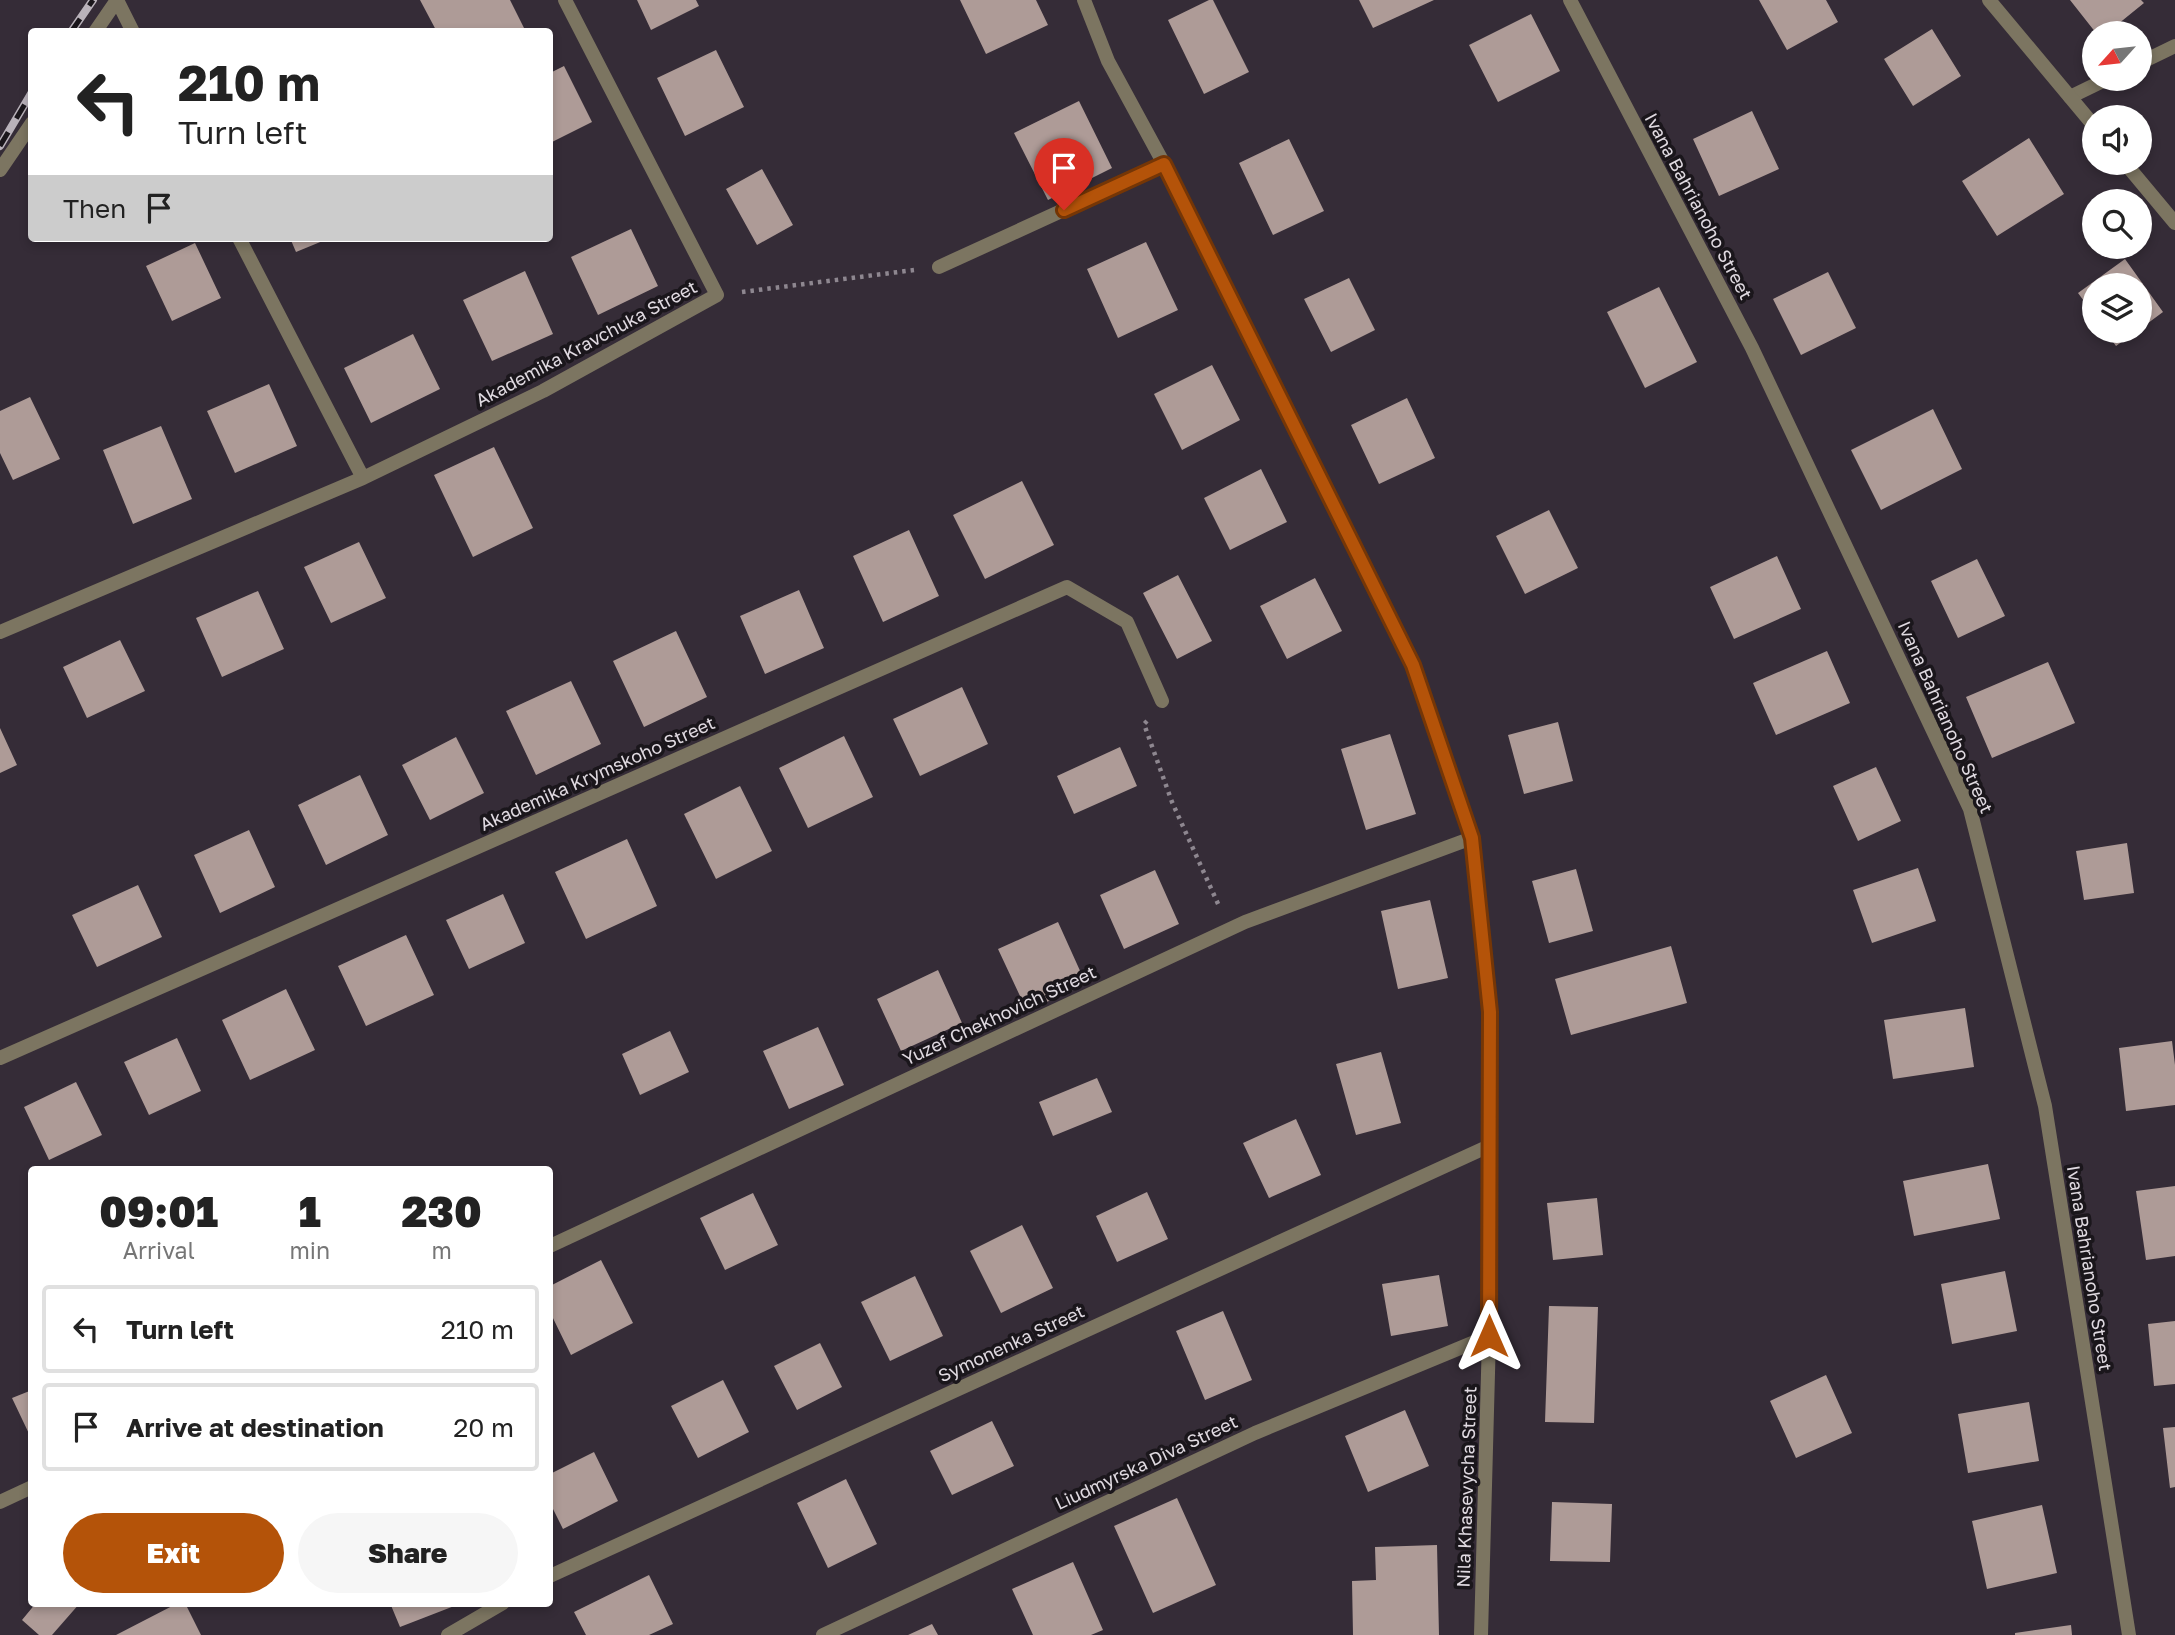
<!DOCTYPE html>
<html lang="en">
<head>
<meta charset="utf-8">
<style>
  :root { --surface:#fff; --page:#f6f6f6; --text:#222; --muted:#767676; --line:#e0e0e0; --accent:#b45309 }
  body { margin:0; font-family:"Golos Text",sans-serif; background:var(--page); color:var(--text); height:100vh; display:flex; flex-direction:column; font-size:26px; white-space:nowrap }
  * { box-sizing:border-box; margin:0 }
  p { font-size:23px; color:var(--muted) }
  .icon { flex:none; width:38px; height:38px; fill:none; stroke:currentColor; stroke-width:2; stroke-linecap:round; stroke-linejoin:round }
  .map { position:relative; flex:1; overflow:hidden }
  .drawer { position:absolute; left:28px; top:1166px; width:525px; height:441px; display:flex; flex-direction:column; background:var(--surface); border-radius:7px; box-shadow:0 4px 10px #0003 }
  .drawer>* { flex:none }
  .top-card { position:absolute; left:28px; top:28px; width:525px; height:214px; border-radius:7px; box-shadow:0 4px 10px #0003; background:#fff; color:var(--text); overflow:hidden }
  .needle { width:46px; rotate:243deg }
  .fabs { position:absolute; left:2082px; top:21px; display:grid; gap:14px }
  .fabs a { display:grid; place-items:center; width:70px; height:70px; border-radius:50%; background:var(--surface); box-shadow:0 4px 10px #0003; font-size:35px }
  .pin { position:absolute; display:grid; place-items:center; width:60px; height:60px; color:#fff; margin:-72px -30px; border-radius:50% 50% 50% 0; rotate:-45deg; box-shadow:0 0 7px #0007 }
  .pin .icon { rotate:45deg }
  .me { position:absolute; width:77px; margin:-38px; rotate:0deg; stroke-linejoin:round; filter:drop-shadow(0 0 5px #0008) }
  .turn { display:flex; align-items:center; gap:24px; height:147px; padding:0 35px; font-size:32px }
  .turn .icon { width:91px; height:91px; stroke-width:2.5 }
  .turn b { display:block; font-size:49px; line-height:60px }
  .then { display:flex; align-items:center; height:66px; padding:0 35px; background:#0003; gap:14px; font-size:26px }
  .eta { display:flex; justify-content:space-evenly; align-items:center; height:119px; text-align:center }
  .eta b { font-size:42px; font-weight:800; line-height:49px }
  .cta { display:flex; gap:14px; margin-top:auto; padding:14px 35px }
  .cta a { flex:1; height:80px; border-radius:42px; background:var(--accent); color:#fff; font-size:28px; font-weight:800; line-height:80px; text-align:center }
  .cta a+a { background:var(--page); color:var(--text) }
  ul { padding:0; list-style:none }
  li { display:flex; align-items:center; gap:21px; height:88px; margin:0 14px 10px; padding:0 21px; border:4px solid var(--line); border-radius:7px }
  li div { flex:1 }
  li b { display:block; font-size:26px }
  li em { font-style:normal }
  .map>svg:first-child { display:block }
  .building { fill:#ae9b97 }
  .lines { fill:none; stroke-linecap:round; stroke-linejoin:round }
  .path { stroke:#8e8790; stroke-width:4.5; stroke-dasharray:3.5 5; stroke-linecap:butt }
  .service { stroke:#7c7561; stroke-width:14 }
  .minor { stroke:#7c7561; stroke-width:14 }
  .rail-casing { stroke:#b9b2ba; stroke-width:8 }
  .rail { stroke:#1a161b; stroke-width:5; stroke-dasharray:16; stroke-linecap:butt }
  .route-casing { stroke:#753606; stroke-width:18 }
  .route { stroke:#b45309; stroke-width:12 }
  .labels { text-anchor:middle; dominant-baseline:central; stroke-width:7; stroke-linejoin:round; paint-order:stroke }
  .street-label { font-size:18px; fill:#e0dae1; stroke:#1a161b }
</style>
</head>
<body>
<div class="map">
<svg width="2175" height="1635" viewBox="0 0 2175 1635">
  <rect width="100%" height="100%" fill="#352c37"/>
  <path class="building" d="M420,0h90l14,28 -6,4h-81z
    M637,0h59l3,6 -48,24z
    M960,0h76l12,25 -62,29z
    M1209,0h4l36,72 -45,22 -36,-74z
    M1359,0h75l-61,28z
    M1759,0h67l12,22 -51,28z
    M2070,0h71l3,3 -37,30h-11z
    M1531,14l29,57 -62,31 -29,-57z
    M1932,29l29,47 -48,30 -29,-47z
    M716,50l28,57 -59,29 -28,-58z
    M564,66l28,56 -42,21v-70z
    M1079,101l33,67 -64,32 -34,-67z
    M1752,111l27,58 -60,27 -26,-57z
    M2029,138l35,56 -67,42 -35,-55z
    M1289,139l35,72 -51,24 -34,-72z
    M762,169l31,56 -36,20 -31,-56z
    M631,229l27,57 -60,29 -27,-58z
    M290,238h40l-34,14z
    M1146,242l32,68 -60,28 -31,-69z
    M195,243l26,55 -49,23 -26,-55z
    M2125,259l38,53 -23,17v-44h-45v31l-17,-23z
    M525,271l28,63 -61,27 -29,-61z
    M1828,272l28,56 -55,27 -28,-56z
    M1349,278l26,52 -44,22 -27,-53z
    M1659,287l38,75 -52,26 -38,-76z
    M2105,331h32l-21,15z
    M413,334l27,55 -69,34 -27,-55z
    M1212,365l28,55 -58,30 -28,-56z
    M269,384l28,62 -62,27 -28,-62z
    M30,397l30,62 -47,21 -13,-27v-42z
    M1407,398l28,60 -56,26 -28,-59z
    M1933,409l29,60 -81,41 -30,-60z
    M161,426l31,73 -59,25 -30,-74z
    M494,447l39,81 -60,29 -39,-82z
    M1261,469l26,53 -57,28 -26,-52z
    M1022,481l32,64 -69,34 -32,-64z
    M1549,510l29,58 -53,26 -29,-58z
    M909,530l30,66 -56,26 -30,-66z
    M359,542l27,56 -55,25 -27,-56z
    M1777,556l24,53 -67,30 -24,-52z
    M1977,559l28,57 -47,22 -27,-57z
    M1178,575l34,66 -35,18 -34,-66z
    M1315,578l27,53 -55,28 -27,-53z
    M799,590l25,58 -59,26 -25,-58z
    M258,591l26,58 -62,28 -26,-59z
    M676,631l31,66 -63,30 -31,-66z
    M120,640l25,51 -58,27 -24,-51z
    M1827,651l23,52 -74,32 -23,-52z
    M2048,662l27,61 -83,35 -26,-61z
    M571,681l30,63 -65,31 -30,-64z
    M962,687l26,57 -68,32 -27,-57z
    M1558,722l15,59 -49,13 -16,-59z
    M0,728l17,37 -17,8z
    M1390,734l26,80 -50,16 -25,-81z
    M844,736l29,61 -65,31 -29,-60z
    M456,737l28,56 -54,27 -28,-55z
    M1120,747l17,39 -63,28 -17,-38z
    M1876,767l25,54 -43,20 -25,-55z
    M360,775l28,60 -62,30 -28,-60z
    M740,786l32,65 -56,28 -32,-65z
    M249,830l26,57 -55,26 -26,-58z
    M627,839l30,67 -71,33 -31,-67z
    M2127,843l7,50 -50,7 -8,-49z
    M1918,868l18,53 -64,22 -19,-53z
    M1576,869l17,62 -44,12 -17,-62z
    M1155,870l24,54 -55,25 -24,-54z
    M138,885l24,52 -65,30 -25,-52z
    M503,894l22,49 -56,26 -23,-49z
    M1430,900l18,78 -50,11 -17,-78z
    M1058,922l28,62 -59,27 -29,-62z
    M406,935l28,60 -68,31 -28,-60z
    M1671,946l16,57 -116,32 -16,-56z
    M938,970l24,53 -61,28 -24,-52z
    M286,989l29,61 -65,30 -28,-60z
    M1965,1008l9,59 -81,12 -9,-59z
    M818,1027l26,58 -55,24 -26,-58z
    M670,1031l19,41 -49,23 -18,-41z
    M177,1038l24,53 -52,24 -25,-53z
    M2172,1041l3,24v40l-49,6 -7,-63z
    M1381,1052l20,71 -45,12 -20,-71z
    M1097,1078l15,34 -59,24 -14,-34z
    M76,1082l26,53 -53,25 -25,-53z
    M1296,1119l25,56 -52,23 -26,-55z
    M1988,1164l12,55 -86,17 -11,-55z
    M2175,1186v70l-29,4 -10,-69z
    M1147,1192l21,47 -51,23 -21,-46z
    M753,1193l25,52 -53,25 -25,-52z
    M1597,1198l6,57 -50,5 -6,-57z
    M1022,1225l31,63 -52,25 -31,-62z
    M601,1260l32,63 -62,32 -21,-43v-26z
    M2005,1271l12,60 -65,13 -11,-60z
    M1439,1275l9,51 -57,10 -9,-52z
    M915,1276l28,60 -53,25 -29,-59z
    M1549,1306l49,1 -4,116 -49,-1z
    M1223,1311l29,69 -47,20 -29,-69z
    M2175,1321v63l-21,2 -6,-62z
    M820,1343l22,44 -45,23 -23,-44z
    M1826,1375l26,58 -56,25 -26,-57z
    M723,1380l26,52 -51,26 -27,-52z
    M32,1390v50l-20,-42z
    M2029,1402l10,59 -71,12 -10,-59z
    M1405,1410l24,56 -61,26 -23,-56z
    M992,1421l22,45 -62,29 -22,-44z
    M2175,1427v60l-5,1 -7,-60z
    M594,1452l24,49 -55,28 -13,-26v-29z
    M846,1479l31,65 -49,24 -31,-65z
    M1177,1498l39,87 -63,28 -39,-87z
    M1552,1502l60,2 -2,58 -60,-1z
    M2042,1505l15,68 -70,16 -15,-68z
    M1437,1545l2,90h-86l-1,-54 24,-1 -1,-33z
    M1073,1562l30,68 -12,5h-58l-21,-46z
    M649,1575l24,49 -24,11h-63l-12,-23z
    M36,1603h44l-28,32h-13l-17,-15z
    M178,1603h7l16,32h-85z
    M390,1603h72l-62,24z
    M932,1624l6,11h-30z
    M2071,1625l1,10h-57v-2z"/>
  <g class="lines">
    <path class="path" d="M742,292l172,-22
      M1147,721l-3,3 28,78 47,104"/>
    <path class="service" d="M2140,63l35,-17
      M2070,97l37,-18
      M939,267l225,-103"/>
    <path class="minor" d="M117,0l16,32
      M1084,0l24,61 56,103 249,501 59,173 19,174 -2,324 -8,299
      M1570,0l182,348 218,461 75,297 84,529
      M1989,0l106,127
      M95,32l22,-32
      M2125,163l50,60
      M0,170l32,-47
      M239,238l124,240
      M0,632l363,-154 180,-87 174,-96 -152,-295
      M0,1058l1067,-471 60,35 35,79
      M550,1246l695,-324 227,-84
      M0,1502l32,-15
      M550,1576l939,-430
      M448,1635l55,-32
      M823,1635l432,-202 234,-97"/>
    <g class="rail-casing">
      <path id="rail" d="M71,32l22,-32
        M0,146l32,-54"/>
    </g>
    <use href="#rail" class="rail"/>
  </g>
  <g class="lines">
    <g class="route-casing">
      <path id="route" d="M1064,210l100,-46 249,501 59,173 18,174 -1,324"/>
    </g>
    <use href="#route" class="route"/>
  </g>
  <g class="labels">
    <g class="street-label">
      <text transform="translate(1699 206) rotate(62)">Ivana Bahrianoho Street</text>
      <text transform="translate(586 343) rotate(-28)">Akademika Kravchuka Street</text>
      <text transform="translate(1946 717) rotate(66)">Ivana Bahrianoho Street</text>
      <text transform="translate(597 773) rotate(-24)">Akademika Krymskoho Street</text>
      <text transform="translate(999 1015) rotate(-25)">Yuzef Chekhovich Street</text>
      <text transform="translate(2090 1268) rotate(81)">Ivana Bahrianoho Street</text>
      <text transform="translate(1011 1343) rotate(-25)">Symonenka Street</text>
      <text transform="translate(1146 1462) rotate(-25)">Liudmyrska Diva Street</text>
      <text transform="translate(1466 1487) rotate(-88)">Nila Khasevycha Street</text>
    </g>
  </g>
</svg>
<div class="fabs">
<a><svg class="needle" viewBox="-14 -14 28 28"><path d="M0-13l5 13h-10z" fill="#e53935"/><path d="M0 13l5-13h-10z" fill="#767676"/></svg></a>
<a><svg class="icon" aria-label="sound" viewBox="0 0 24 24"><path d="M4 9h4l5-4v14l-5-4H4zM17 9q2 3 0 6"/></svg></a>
<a><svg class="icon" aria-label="search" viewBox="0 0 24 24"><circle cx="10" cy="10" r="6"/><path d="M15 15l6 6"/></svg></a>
<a><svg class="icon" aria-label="layers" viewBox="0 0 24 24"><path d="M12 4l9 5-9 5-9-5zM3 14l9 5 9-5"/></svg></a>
</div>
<div class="pin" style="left:1064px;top:210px;background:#d93025"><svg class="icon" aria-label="arrive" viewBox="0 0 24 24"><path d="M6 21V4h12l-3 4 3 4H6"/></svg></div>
<svg class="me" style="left:1489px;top:1336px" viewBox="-20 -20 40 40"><path d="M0-17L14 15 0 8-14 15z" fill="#b45309" stroke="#fff" stroke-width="4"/></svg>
<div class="top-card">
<div class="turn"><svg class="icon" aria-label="left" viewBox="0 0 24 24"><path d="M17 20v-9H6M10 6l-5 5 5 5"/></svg><div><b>210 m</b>Turn left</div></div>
<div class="then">Then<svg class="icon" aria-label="arrive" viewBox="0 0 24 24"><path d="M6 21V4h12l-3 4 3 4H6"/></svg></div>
</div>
<section class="drawer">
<div class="eta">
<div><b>09:01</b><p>Arrival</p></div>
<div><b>1</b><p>min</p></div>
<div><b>230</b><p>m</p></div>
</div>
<ul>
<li><svg class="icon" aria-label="left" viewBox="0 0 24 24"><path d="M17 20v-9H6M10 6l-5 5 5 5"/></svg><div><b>Turn left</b></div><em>210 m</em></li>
<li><svg class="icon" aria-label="arrive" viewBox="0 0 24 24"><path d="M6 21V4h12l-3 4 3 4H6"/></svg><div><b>Arrive at destination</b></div><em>20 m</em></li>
</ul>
<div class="cta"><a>Exit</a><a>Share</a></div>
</section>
</div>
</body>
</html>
